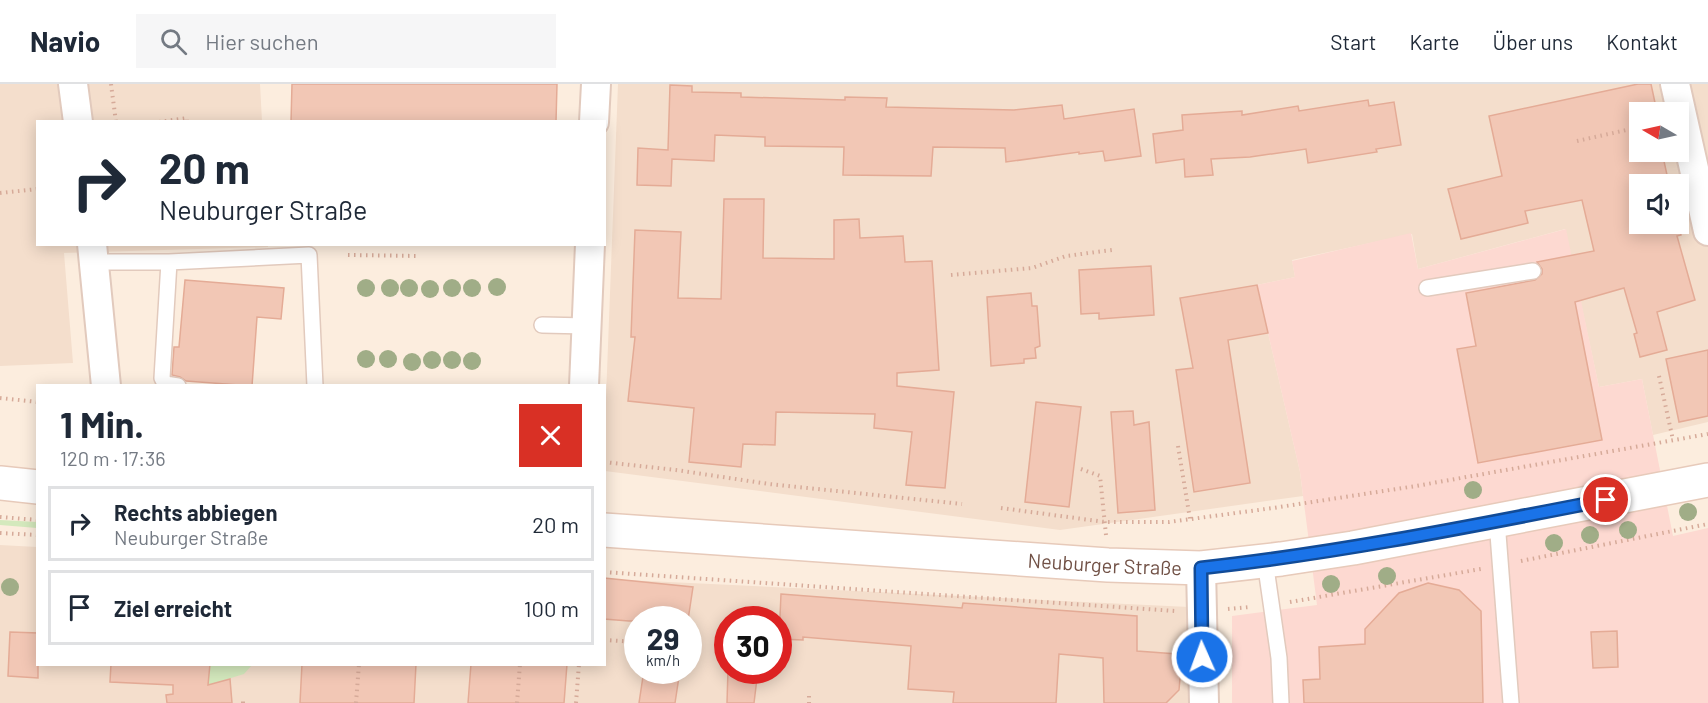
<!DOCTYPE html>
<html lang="de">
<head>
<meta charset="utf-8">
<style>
  :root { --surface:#fff; --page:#f6f6f7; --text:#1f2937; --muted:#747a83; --line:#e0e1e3 }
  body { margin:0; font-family:Barlow,sans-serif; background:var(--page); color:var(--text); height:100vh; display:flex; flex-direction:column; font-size:22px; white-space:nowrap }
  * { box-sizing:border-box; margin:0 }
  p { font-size:20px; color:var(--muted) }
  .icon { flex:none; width:33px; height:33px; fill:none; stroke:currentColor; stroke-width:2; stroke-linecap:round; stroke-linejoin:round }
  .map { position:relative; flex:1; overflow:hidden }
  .side { position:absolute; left:36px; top:300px; width:570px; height:282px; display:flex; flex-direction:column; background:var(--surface); border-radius:0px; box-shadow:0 3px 15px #0003 }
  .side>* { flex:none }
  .hud { position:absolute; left:36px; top:36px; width:570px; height:126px; border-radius:0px; box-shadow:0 3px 15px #0003; background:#fff; color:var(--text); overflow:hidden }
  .needle { width:39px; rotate:279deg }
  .tools { position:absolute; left:1629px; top:18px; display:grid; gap:12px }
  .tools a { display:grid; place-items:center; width:60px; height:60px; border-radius:0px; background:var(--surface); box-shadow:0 3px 15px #0003; font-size:30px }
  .speed { position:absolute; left:624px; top:522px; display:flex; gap:12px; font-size:30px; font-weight:700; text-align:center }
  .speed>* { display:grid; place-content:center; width:78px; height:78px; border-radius:50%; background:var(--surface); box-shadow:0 3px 15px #0003; line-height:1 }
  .speed small { font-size:15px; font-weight:400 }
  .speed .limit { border:9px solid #d22; background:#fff; color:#111 }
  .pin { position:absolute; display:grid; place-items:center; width:51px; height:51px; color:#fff; margin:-26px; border:3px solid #fff; border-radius:50%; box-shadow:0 2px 6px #0007 }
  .me { position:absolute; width:66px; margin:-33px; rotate:358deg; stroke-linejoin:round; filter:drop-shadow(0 0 4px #0008) }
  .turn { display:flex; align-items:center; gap:21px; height:126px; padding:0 24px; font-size:27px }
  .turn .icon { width:78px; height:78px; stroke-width:2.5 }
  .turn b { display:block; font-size:42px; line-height:51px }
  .round { display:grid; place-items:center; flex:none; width:63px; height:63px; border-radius:0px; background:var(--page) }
  .summary { display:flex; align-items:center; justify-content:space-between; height:102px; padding:0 24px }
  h1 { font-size:36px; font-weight:700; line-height:45px }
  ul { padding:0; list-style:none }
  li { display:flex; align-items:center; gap:18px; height:75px; margin:0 12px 9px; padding:0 12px; border:3px solid var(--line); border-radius:0px }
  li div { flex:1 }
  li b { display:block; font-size:22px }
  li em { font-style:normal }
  header { display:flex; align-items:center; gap:36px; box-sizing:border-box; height:84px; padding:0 30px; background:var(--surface); border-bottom:2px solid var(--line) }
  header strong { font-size:28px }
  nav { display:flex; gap:33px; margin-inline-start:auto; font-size:21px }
  .search { width:420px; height:54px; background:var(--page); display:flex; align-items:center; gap:15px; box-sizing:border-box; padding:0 21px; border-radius:0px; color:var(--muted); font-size:22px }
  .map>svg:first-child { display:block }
  .residential { fill:#f4decc; fill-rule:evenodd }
  .commercial { fill:#fdd9d1 }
  .green { fill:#d4e9bd }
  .building { fill:#f2c7b5; stroke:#e4ab96; stroke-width:1.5 }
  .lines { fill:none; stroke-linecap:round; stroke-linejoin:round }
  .lane-casing { stroke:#e2cabd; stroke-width:18 }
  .street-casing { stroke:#e2cabd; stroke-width:32 }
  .secondary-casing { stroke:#e7caba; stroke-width:36 }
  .path { stroke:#d6aa99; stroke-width:4; stroke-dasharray:1.5 4.5; stroke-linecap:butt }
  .lane { stroke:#fff; stroke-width:15 }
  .street { stroke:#fff; stroke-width:28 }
  .secondary { stroke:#fff; stroke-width:33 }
  .tree { fill:#a0ad87 }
  .route-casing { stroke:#114b97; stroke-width:15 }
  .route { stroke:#1a73e8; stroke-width:10 }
  .labels { text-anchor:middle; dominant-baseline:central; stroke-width:4.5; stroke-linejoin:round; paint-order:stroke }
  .street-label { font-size:20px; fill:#715146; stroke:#fff1e4 }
</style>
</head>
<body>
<header>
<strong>Navio</strong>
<div class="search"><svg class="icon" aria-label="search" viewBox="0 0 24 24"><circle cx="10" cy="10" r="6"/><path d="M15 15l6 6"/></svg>Hier suchen</div>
<nav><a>Start</a><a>Karte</a><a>Über uns</a><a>Kontakt</a></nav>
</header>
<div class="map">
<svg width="1708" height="619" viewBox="0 0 1708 619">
  <rect width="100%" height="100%" fill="#fcedde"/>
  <path class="residential" d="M0,0h260l2,37 -224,1v122h230v3l-204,6 9,110 -73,3z
    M618,0h1090v338l-55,13 -11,-56 -43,8 -34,-158 -147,40 -6,-35 -120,26 3,17 -38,8 43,187 3,24 -243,34 -455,-59v-47zM1640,28h38v40h-38zM1640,100h38v40h-38z
    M0,461l37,2 1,117h566l1,-85 584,28 9,96h-1198zM638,536h50v50h-50zM728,536h50v50h-50z"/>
  <path class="commercial" d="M1566,145l33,158 43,-8 31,157 35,-8v175h-476v-87l85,-11 -17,-133 -43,-187 38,-8 -3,-16 119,-28 7,36z"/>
  <path class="green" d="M0,436l37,2v6l-37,-3z
    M210,581h42l-8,9 -36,11z"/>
  <path class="building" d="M292,0h265l-1,38h-265z
    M1638,0h13l6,28h-17v40h22l7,32h-29v40h38l3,11 -4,1 18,64 -38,12 10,38 -27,7 -6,-23 3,-1 -13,-45 -49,14 27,138 -124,23 -21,-114 19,-3 -10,-53 69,-13 7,-6v-5l-5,-7 57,-11 -12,-51 -57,11 3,12 -67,16 -13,-50 54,-13 -13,-60z
    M670,1l22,1v6l49,1v4l104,3v-3l42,1 -1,9 128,3 48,-5 2,14 70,-10 7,47 -36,5 -2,-10 -24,3v-2l-73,10 -1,-14 -72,-1 -2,29 -88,-1 1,-28 -79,-1v-9l-50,-2 -1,26 -42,-2 -1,27 -34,-1 1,-37 30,2z
    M1368,16l1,6 25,-4 7,43 -25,4 1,3 -69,11 -2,-14 -56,8 -39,2 2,16 -28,2 -1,-18 -28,4 -3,-29 30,-4 -1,-15 60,-4v4l56,-9 1,5z
    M724,115h40l-1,59 71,1v-39l25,-1 1,19 43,-2 2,26 27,-1 7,109 -42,3v13l57,6 -9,96 -39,-3 6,-53 -38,-4 1,-14 -99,-2 -1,33 -32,-1 -2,23 -52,-5 5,-54 -66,-7 7,-64h-4l4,-107 46,2 -3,66 43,1z
    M1151,182l3,49 -55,4v-6l-18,1 -2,-44z
    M185,196l99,8 -3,31 -24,-2 -5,69 -66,-5 -6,-4 -8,-2 2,-28h5z
    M1257,201l11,48 -40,7 22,143 -56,9 -18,-122 17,-2 -13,-70z
    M1031,209l1,13h5l3,40 -5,2 1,10 -12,1v4l-33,3 -4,-69z
    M1708,266v66l-29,6 -13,-63z
    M1036,318l45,5 -12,100 -44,-5z
    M1133,327l1,14 15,-3 6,88 -37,3 -7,-101z
    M604,494l89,9 -5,33 -59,1 -25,-2z
    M1428,499l31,7 22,21 2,92h-179l-1,-23 17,-1 -1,-32 46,-3v-15l34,-36z
    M781,510l181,14 1,-5 174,13v35l40,3 -1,13h5l-2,23 -13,13h-62l-1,-45 -44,-4 -3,49h-103l1,-11 -46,-3 3,-43 -108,-9v3l-24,-1z
    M1617,547l1,36 -25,1 -2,-36z
    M10,548l28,1v45l-30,-2z
    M111,580h99l-2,21 22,-6 2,24h-65l-1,-8 7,-1v-9l-63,-3z
    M302,580h114l-2,39h-114z
    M471,580h96l-3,39h-96z
    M644,586h36l-5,33h-36z
    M728,586h30l-4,33h-27z"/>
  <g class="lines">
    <g class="lane-casing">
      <path id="lane" d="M94,178h75l140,-7 6,131
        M169,178l-7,116 3,6 13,2
        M1427,204l106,-17
        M542,241l45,1
        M1497,437l14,182
        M1265,477l14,97 2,45"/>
    </g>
    <g class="street-casing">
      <path id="street" d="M73,0l5,38
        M1675,0l33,147
        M594,38l2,-38
        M92,160l14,142
        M584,302l6,-142
        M1201,484l3,135"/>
    </g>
    <g class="secondary-casing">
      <g id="secondary">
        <path d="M0,399l38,4"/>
        <path id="s1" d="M604,446l504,35 93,3 80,-9 72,-11 355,-68"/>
      </g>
    </g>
    <path class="path" d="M111,0l5,38
      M159,38l28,-4v4
      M1577,57l63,-14
      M0,109l38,-4
      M348,171l70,1
      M951,191l81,-7 34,-12 46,-6
      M1659,292l14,64
      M0,314l38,4
      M1178,362l12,73
      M604,378l72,8 93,14 193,20
      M1081,385l19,7 6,59
      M1001,424l104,14h64l104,-14 143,-22 292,-52
      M0,433l38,3
      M0,449l38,2
      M1521,477l187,-37
      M604,488l571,39
      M1290,518l191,-33
      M1228,525l22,-2
      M604,556l33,2
      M809,612v7
      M243,619v-5
      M356,619l3,-39
      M517,619l3,-39
      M576,619l3,-39"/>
    <use href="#lane" class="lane"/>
    <use href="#street" class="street"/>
    <use href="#secondary" class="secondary"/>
  </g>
  <g class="tree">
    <circle cx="497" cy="203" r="9"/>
    <circle cx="366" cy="204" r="9"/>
    <circle cx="390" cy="204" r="9"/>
    <circle cx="409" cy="204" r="9"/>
    <circle cx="452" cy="204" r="9"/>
    <circle cx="472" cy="204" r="9"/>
    <circle cx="430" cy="205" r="9"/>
    <circle cx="366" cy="275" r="9"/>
    <circle cx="388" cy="275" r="9"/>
    <circle cx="432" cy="276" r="9"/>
    <circle cx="452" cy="276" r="9"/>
    <circle cx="472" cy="277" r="9"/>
    <circle cx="412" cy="278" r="9"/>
    <circle cx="1473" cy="406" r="9"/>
    <circle cx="1688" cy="428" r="9"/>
    <circle cx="1628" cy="446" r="9"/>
    <circle cx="1590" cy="451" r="9"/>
    <circle cx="1554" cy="459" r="9"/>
    <circle cx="1387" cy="492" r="9"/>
    <circle cx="1331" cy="500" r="9"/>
    <circle cx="10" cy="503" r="9"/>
  </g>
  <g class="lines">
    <g class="route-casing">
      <path id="route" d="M1202,573l-1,-89c137,-15 271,-42 405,-68"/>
    </g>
    <use href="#route" class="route"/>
  </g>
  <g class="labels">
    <g class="street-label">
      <text stroke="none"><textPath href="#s1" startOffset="502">Neuburger Straße</textPath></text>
    </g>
  </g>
</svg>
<div class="tools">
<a><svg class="needle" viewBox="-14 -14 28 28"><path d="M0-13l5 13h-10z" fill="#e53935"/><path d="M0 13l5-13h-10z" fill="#747a83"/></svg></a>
<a><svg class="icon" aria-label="sound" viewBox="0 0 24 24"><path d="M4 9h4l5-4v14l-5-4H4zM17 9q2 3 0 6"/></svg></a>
</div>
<div class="speed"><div>29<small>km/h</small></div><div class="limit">30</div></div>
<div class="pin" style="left:1606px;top:416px;background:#d93025"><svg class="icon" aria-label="arrive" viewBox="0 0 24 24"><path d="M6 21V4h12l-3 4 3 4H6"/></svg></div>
<svg class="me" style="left:1202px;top:573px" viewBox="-20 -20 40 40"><circle r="17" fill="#1a73e8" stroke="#fff" stroke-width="3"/><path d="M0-11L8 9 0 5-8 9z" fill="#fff"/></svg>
<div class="hud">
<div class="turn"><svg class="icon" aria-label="right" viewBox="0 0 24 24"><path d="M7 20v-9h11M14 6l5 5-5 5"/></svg><div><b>20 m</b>Neuburger Straße</div></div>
</div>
<section class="side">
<div class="summary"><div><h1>1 Min.</h1><p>120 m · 17:36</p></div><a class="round" style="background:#d93025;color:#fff"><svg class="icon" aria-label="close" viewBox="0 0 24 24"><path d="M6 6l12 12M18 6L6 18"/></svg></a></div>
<ul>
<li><svg class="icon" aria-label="right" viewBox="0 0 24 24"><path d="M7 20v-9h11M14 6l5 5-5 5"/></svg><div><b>Rechts abbiegen</b><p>Neuburger Straße</p></div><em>20 m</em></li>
<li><svg class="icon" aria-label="arrive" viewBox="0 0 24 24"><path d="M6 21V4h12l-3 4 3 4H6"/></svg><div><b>Ziel erreicht</b></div><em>100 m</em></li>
</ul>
</section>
</div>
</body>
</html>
